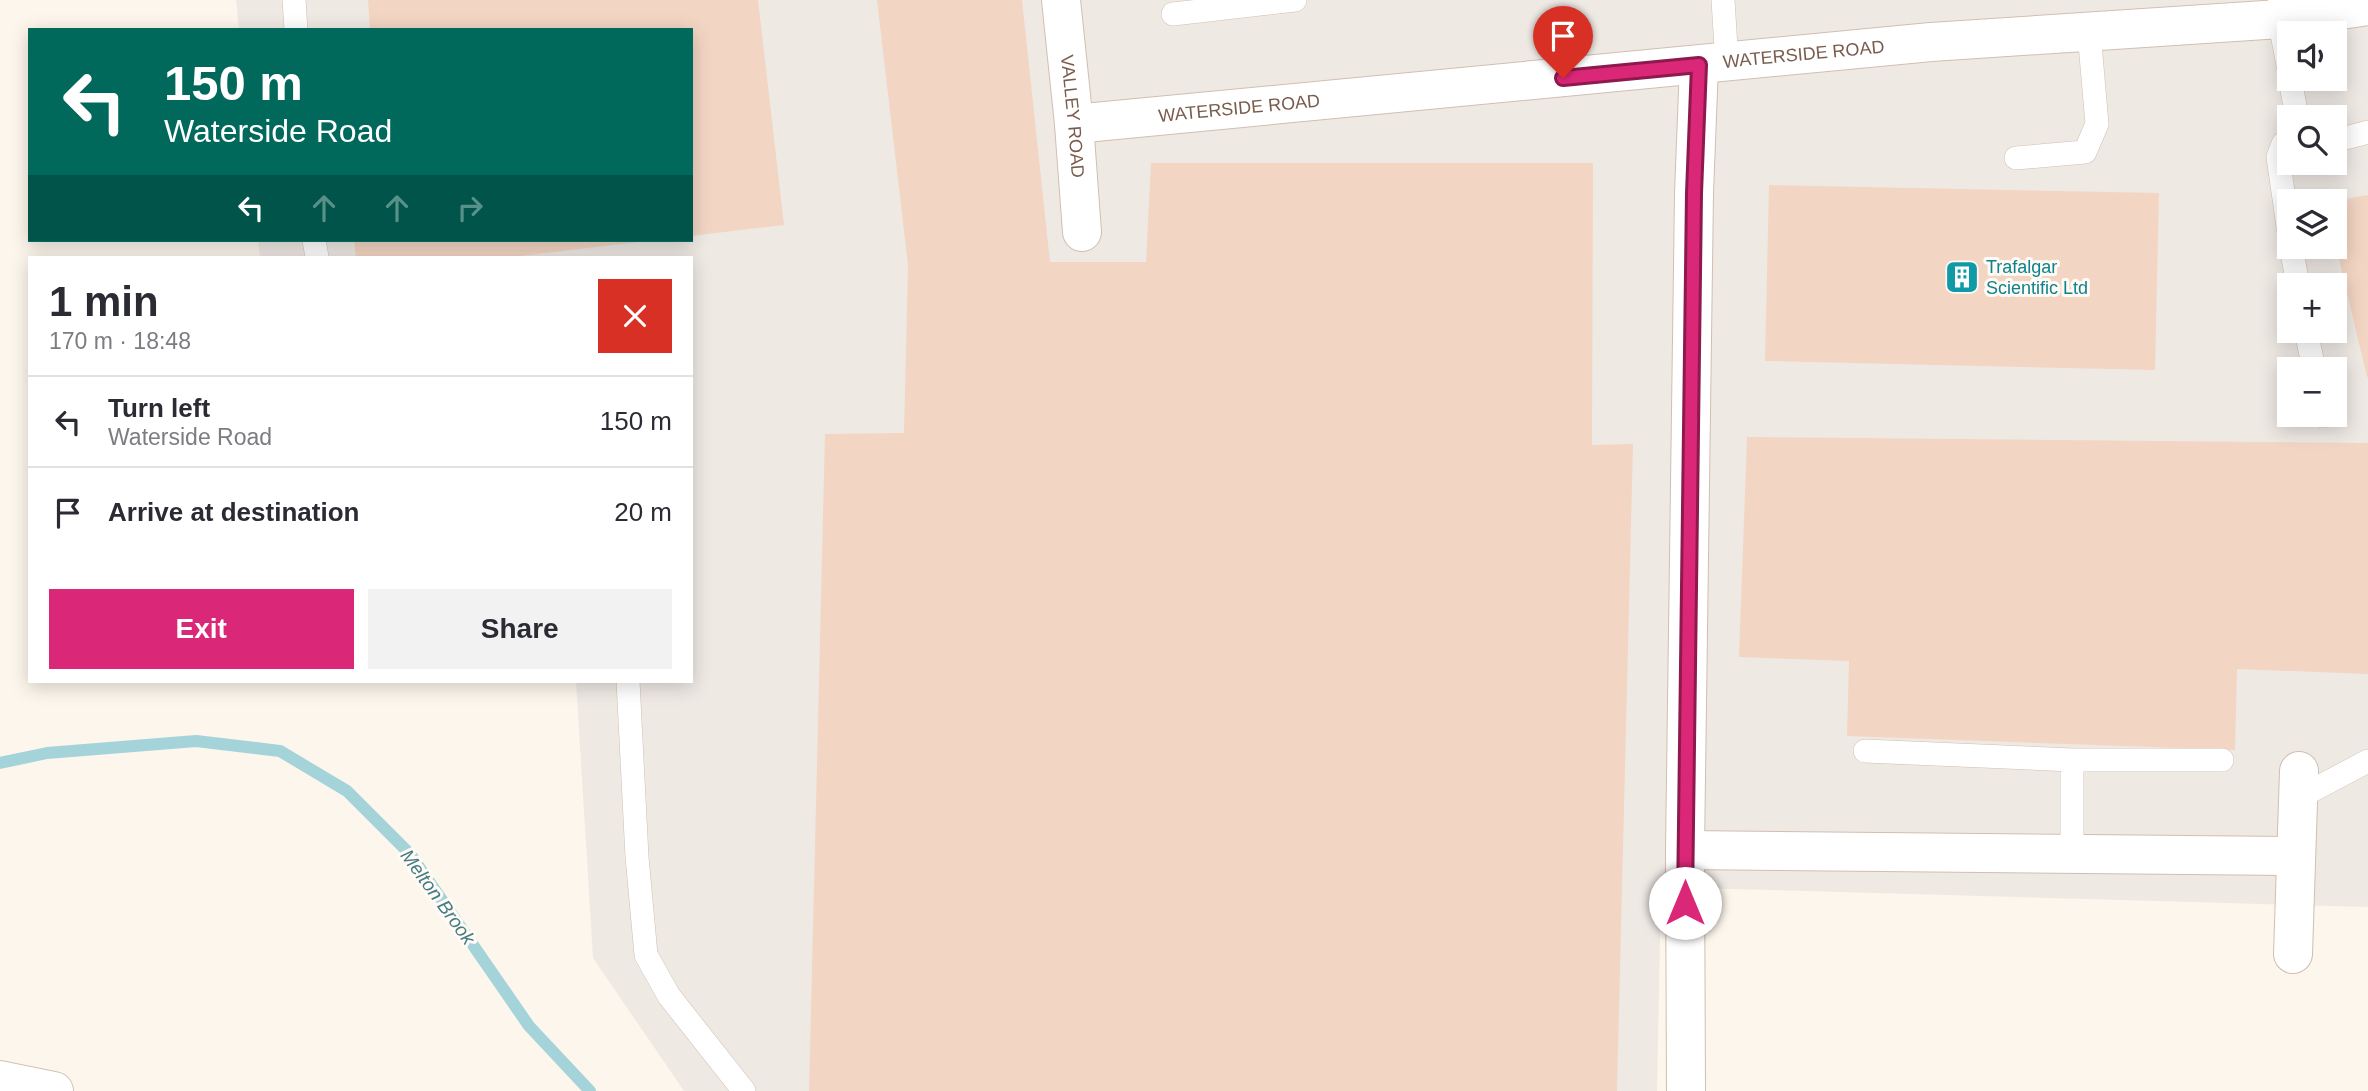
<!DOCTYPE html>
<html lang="en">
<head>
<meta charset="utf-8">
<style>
  :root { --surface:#fff; --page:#f2f2f3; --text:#2b2b33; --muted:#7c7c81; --line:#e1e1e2; --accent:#db2777 }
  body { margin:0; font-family:Arial,sans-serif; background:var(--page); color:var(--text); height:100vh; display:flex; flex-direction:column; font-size:26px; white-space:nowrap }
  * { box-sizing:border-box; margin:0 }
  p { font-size:23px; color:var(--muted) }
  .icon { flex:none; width:38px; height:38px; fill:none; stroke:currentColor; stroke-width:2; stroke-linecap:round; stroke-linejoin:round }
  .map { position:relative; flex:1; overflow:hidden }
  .side { position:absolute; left:28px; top:256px; width:665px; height:427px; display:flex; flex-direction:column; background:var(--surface); border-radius:0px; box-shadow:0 4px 18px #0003 }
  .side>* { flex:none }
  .top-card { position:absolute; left:28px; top:28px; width:665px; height:214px; border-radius:0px; box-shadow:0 4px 18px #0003; background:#00695c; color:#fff; overflow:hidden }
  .buttons { position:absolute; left:2277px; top:21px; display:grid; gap:14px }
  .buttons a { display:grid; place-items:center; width:70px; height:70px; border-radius:0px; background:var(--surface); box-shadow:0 4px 18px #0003; font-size:35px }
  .pin { position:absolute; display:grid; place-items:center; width:60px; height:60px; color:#fff; margin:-72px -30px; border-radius:50% 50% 50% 0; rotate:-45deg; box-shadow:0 0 7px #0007 }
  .pin .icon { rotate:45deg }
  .me { position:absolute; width:77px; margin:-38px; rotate:0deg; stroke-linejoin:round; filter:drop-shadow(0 0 5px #0008) }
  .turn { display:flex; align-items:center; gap:24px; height:147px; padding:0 21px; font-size:32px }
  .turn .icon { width:91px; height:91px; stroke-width:2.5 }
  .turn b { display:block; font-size:49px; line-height:60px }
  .lanes { display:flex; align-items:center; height:66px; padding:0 21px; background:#0003; justify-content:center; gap:35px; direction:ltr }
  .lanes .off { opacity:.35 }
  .round { display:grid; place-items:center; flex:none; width:74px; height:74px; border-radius:0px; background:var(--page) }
  .headline { display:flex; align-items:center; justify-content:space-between; height:119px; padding:0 21px }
  h1 { font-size:42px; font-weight:600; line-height:52px }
  .button { display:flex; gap:14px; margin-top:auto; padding:14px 21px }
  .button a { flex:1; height:80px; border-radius:0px; background:var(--accent); color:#fff; font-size:28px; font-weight:600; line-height:80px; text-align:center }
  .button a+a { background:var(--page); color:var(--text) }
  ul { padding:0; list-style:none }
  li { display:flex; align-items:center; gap:21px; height:91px; padding:0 21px; border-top:2px solid var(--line) }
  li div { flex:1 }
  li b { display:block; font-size:26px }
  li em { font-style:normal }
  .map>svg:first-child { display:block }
  .industrial { fill:#efe9e4; fill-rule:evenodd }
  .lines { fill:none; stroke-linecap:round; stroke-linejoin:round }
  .stream { stroke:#a5d3da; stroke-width:12 }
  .building { fill:#f3d5c3 }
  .lane-casing { stroke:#d1beb0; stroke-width:24 }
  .street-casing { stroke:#d1beb0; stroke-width:40 }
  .secondary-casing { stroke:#d6c0b0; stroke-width:40 }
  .lane { stroke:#fff; stroke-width:23 }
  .street { stroke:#fff; stroke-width:38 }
  .secondary { stroke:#fff; stroke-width:38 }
  .route-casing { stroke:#8e194d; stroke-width:18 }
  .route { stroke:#db2777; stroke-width:12 }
  .labels { text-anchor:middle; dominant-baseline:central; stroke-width:6; stroke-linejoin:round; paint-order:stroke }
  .street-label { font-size:18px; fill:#7a5c4d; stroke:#fffaf3 }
  .culture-label { font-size:18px; fill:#0d838f; stroke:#fffaf3; text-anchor:start }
  .water-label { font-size:19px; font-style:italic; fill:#437c86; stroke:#fffaf3 }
</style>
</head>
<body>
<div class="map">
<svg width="2368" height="1091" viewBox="0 0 2368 1091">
  <rect width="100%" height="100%" fill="#fdf6ec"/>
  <path class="industrial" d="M236,0h2132v907l-707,-20 -4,204h-973l-91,-133 -17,-277h115v-424h-431l-2,-17h433v-210h-452zM2289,33h45v46h-45zM2289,117h45v46h-45zM2289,201h45v46h-45zM2289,285h45v46h-45zM2289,369h45v46h-45z"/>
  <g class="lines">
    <path class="stream" d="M0,763l47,-10 149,-12 84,10 67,40 63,63 119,172 61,65"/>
  </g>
  <path class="building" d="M368,0h390l26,225 -93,11v-206h-321z
    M877,0h145l28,262h96l5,-99h442l-1,282 41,-1 -16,647h-808l16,-657 79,-1 4,-168z
    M1769,185l390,8 -4,177 -390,-9z
    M2368,195v182h-1l-33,-139v-37z
    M354,240h292v1l-134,16h-156z
    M1747,437l621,6v231l-131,-5 -2,81 -388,-14 2,-75 -110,-4z"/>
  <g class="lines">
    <g class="lane-casing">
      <path id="lane" d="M294,0l2,30
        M1723,0l4,63
        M2277,8l12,62
        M1173,14l122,-14
        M2290,79l7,38
        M2334,141l34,-9
        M2289,142l-6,2 -5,13 11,76
        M2016,158l69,-6 12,-28 -8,-92
        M314,240l3,17
        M2291,247l7,38
        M2306,331l8,38
        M2322,415l1,1
        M628,681l9,176 9,98 23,41 75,95
        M1865,751l207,9
        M2298,798l70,-37
        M2072,854v-94h150"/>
    </g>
    <g class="street-casing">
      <g id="street">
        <path id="s1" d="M1061,0l13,124 8,108"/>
        <path id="s2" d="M1074,124l857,-82 349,-23 88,-13"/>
        <path d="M1685,850l611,6"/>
        <path d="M2293,954l6,-183"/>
        <path d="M1686,1091l-1,-241 9,-657 5,-128"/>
      </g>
    </g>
    <g class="secondary-casing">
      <path id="secondary" d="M0,1080l54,11"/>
    </g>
    <use href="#lane" class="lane"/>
    <use href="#street" class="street"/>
    <use href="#secondary" class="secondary"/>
  </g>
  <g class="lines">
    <g class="route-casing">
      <path id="route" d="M1563,78l136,-13 -5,128 -9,710"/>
    </g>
    <use href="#route" class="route"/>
  </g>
  <defs>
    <g id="building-square" transform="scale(1.75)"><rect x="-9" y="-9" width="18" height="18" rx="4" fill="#0f9aa8" stroke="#fffaf3"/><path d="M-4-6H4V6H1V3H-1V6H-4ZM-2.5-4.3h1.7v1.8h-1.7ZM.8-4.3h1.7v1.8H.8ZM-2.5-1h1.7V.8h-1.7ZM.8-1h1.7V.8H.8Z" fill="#fff"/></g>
  </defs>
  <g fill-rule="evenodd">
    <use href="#building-square" x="1962" y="277"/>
  </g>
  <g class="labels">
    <g class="street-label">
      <text stroke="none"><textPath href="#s2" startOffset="733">WATERSIDE ROAD</textPath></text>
      <text stroke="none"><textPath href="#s2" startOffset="166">WATERSIDE ROAD</textPath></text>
      <text stroke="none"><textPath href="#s1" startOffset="117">VALLEY ROAD</textPath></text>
    </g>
    <g class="culture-label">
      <text x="1986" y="267">Trafalgar<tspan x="1986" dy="21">Scientific Ltd</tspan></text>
    </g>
    <g class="water-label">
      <text transform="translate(438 897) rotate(54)">Melton Brook</text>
    </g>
  </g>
</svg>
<div class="buttons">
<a><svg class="icon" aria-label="sound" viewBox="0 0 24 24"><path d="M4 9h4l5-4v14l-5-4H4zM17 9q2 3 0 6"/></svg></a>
<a><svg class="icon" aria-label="search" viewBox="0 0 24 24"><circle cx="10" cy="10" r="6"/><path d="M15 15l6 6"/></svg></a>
<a><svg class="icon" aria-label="layers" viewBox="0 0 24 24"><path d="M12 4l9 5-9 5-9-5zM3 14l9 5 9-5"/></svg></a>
<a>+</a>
<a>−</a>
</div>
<div class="pin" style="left:1563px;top:78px;background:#d93025"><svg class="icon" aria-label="arrive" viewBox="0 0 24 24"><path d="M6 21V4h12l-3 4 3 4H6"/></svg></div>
<svg class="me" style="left:1685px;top:903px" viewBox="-20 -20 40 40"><circle r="19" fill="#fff"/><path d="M0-13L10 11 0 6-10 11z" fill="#db2777"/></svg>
<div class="top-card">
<div class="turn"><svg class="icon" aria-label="left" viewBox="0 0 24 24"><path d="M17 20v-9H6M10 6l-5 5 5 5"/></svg><div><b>150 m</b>Waterside Road</div></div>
<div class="lanes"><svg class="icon" aria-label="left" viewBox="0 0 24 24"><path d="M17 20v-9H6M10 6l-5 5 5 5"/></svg><svg class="icon off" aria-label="ahead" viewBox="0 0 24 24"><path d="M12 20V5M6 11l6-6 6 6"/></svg><svg class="icon off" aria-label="ahead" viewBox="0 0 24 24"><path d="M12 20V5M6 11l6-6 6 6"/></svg><svg class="icon off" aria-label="right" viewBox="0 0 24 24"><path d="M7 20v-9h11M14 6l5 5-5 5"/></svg></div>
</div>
<section class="side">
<div class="headline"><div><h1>1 min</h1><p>170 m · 18:48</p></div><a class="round" style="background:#d93025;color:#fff"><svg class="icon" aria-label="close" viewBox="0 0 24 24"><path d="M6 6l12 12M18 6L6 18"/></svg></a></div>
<ul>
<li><svg class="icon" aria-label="left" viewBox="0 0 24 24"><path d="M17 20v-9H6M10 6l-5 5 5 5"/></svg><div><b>Turn left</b><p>Waterside Road</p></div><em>150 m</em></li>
<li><svg class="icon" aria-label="arrive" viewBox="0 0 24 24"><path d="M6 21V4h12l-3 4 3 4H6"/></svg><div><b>Arrive at destination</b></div><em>20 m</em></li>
</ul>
<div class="button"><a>Exit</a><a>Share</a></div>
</section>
</div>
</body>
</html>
